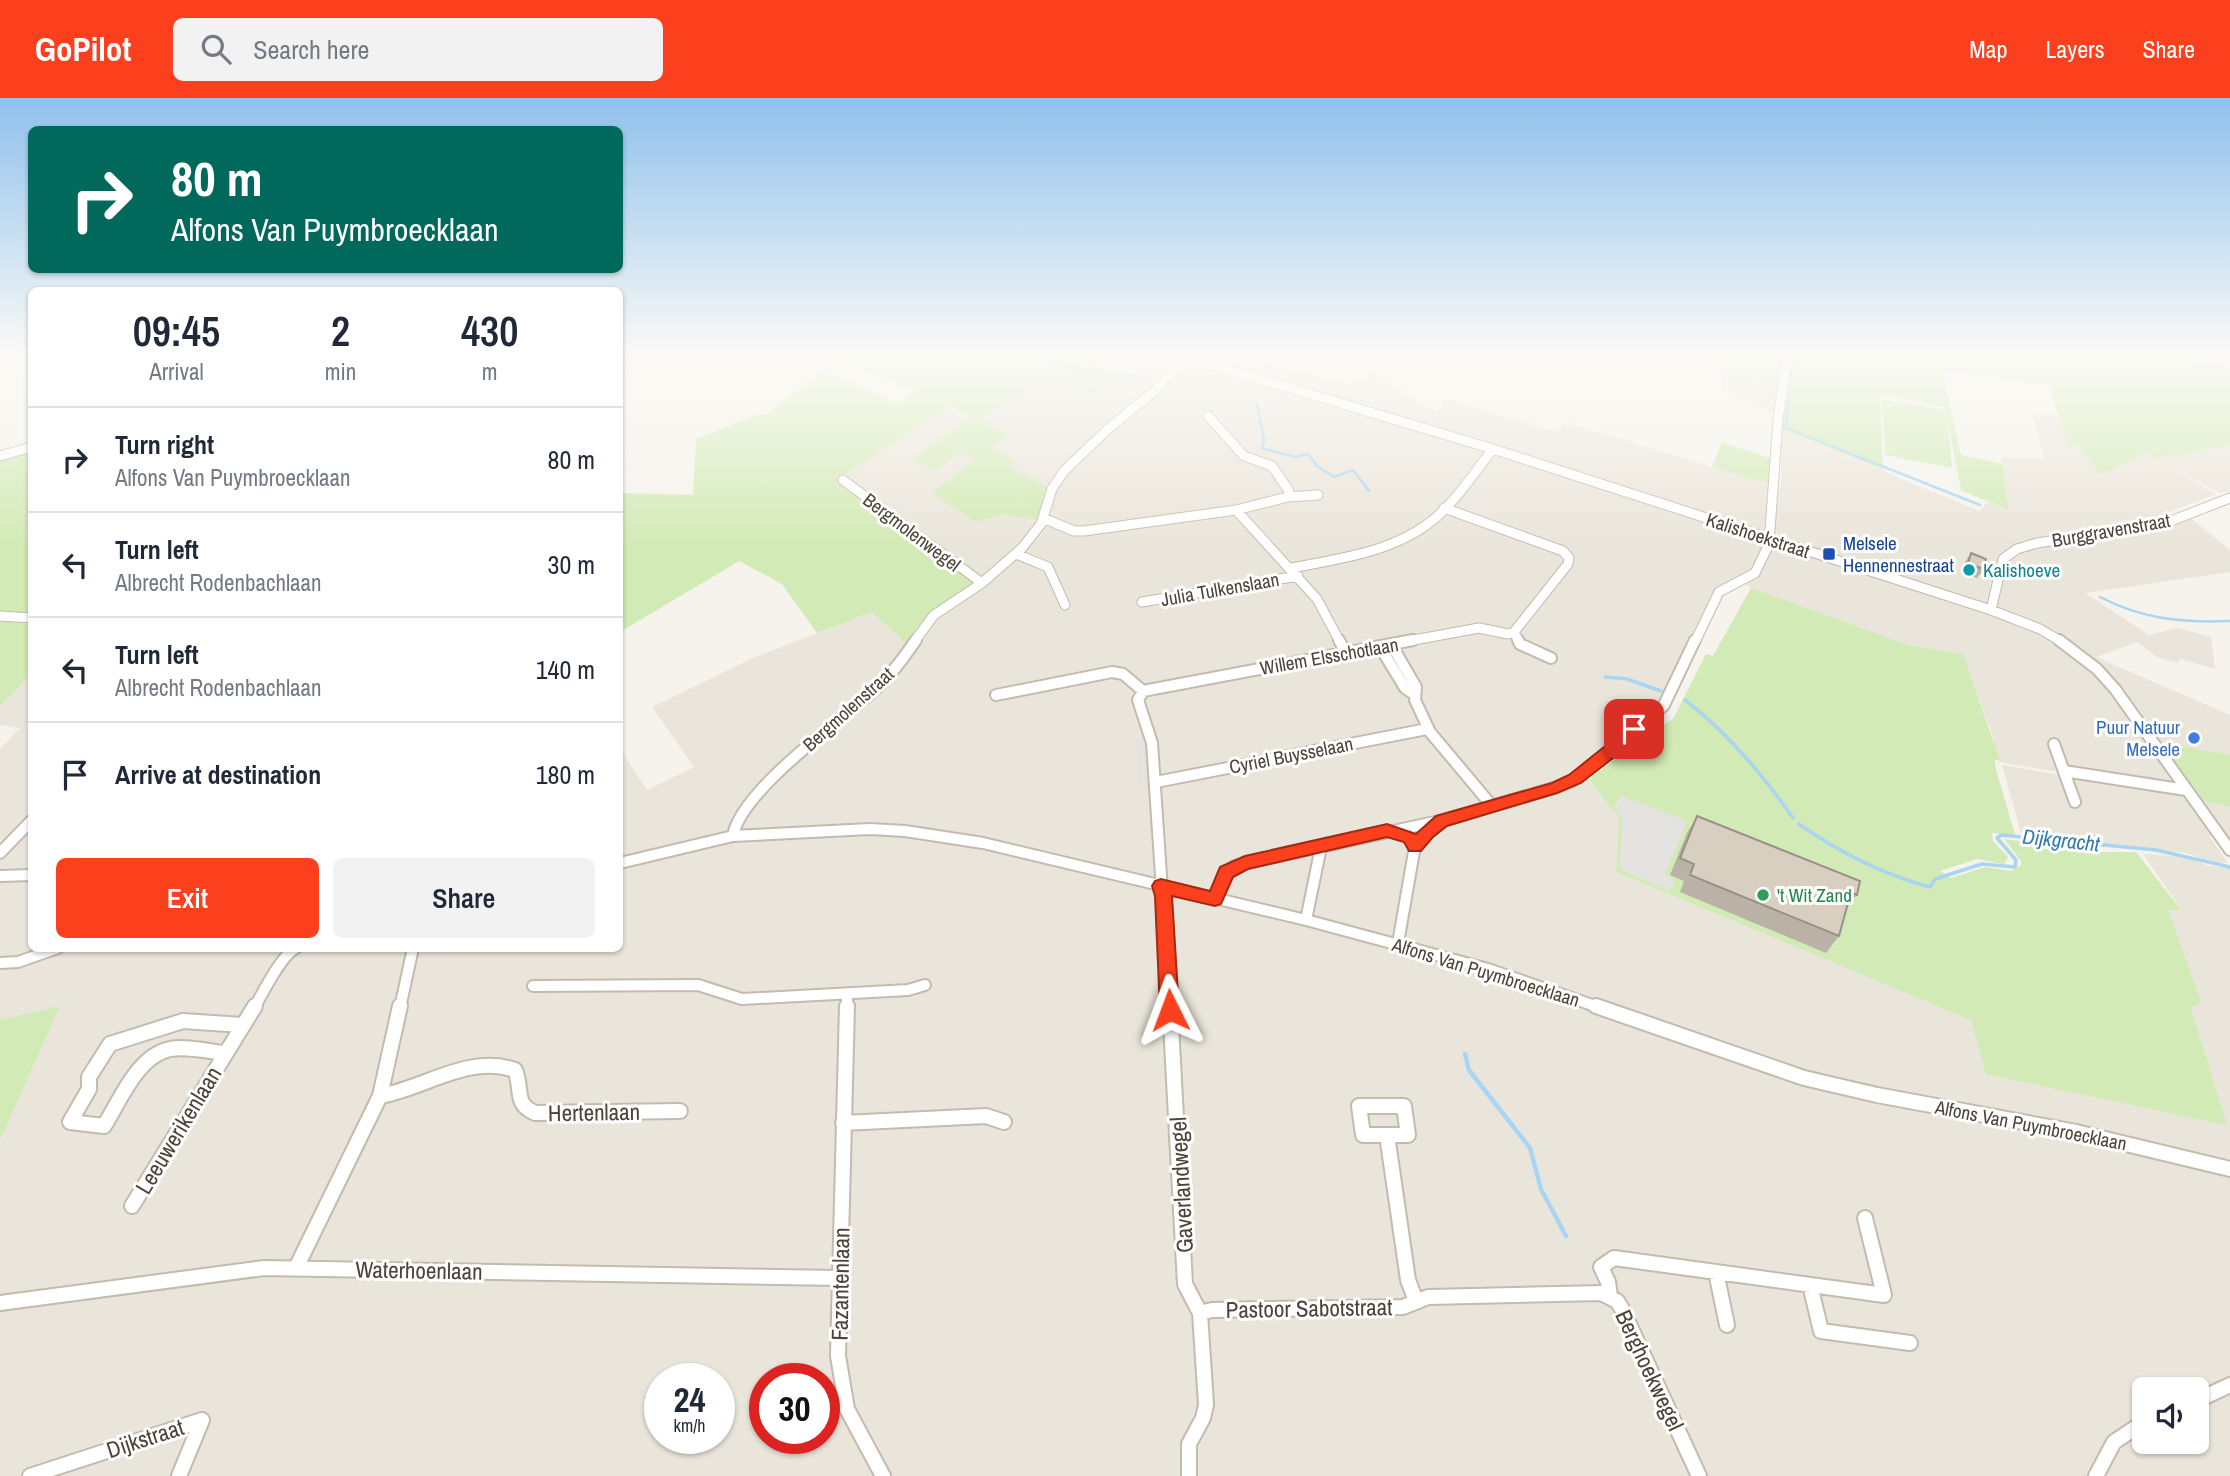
<!DOCTYPE html>
<html lang="en">
<head>
<meta charset="utf-8">
<style>
  :root { --surface:#fff; --page:#f2f2f3; --text:#1f2937; --muted:#747a83; --line:#e0e1e3; --accent:#fc3f1d }
  body { margin:0; font-family:"Archivo Narrow",sans-serif; background:var(--page); color:var(--text); height:100vh; display:flex; flex-direction:column; font-size:26px; white-space:nowrap }
  * { box-sizing:border-box; margin:0 }
  p { font-size:23px; color:var(--muted) }
  .icon { flex:none; width:38px; height:38px; fill:none; stroke:currentColor; stroke-width:2; stroke-linecap:round; stroke-linejoin:round }
  .map { position:relative; flex:1; overflow:hidden }
  .drawer { position:absolute; left:28px; top:189px; width:595px; height:665px; display:flex; flex-direction:column; background:var(--surface); border-radius:10px; box-shadow:0 2px 5px #0004 }
  .drawer>* { flex:none }
  .guide { position:absolute; left:28px; top:28px; width:595px; height:147px; border-radius:10px; box-shadow:0 2px 5px #0004; background:#00695c; color:#fff; overflow:hidden }
  .fabs { position:absolute; left:2132px; top:1279px; display:grid; gap:14px }
  .fabs a { display:grid; place-items:center; width:77px; height:77px; border-radius:10px; background:var(--surface); box-shadow:0 2px 5px #0004; font-size:35px }
  .speed { position:absolute; left:644px; top:1265px; display:flex; gap:14px; font-size:35px; font-weight:700; text-align:center }
  .speed>* { display:grid; place-content:center; width:91px; height:91px; border-radius:50%; background:var(--surface); box-shadow:0 2px 5px #0004; line-height:1 }
  .speed small { font-size:18px; font-weight:400 }
  .speed .limit { border:10px solid #d22; background:#fff; color:#111 }
  .pin { position:absolute; display:grid; place-items:center; width:60px; height:60px; color:#fff; margin:-30px; border-radius:14px; box-shadow:0 4px 10px #0006 }
  .me { position:absolute; width:77px; margin:-38px; rotate:357deg; stroke-linejoin:round; filter:drop-shadow(0 0 5px #0008) }
  .turn { display:flex; align-items:center; gap:24px; height:147px; padding:0 28px; font-size:32px }
  .turn .icon { width:91px; height:91px; stroke-width:2.5 }
  .turn b { display:block; font-size:49px; line-height:60px }
  .eta { display:flex; justify-content:space-evenly; align-items:center; height:119px; text-align:center }
  .eta b { font-size:42px; font-weight:600; line-height:49px }
  .cta { display:flex; gap:14px; margin-top:auto; padding:14px 28px }
  .cta a { flex:1; height:80px; border-radius:10px; background:var(--accent); color:#fff; font-size:28px; font-weight:600; line-height:80px; text-align:center }
  .cta a+a { background:var(--page); color:var(--text) }
  ul { padding:0; list-style:none }
  li { display:flex; align-items:center; gap:21px; height:105px; padding:0 28px; border-top:2px solid var(--line) }
  li div { flex:1 }
  li b { display:block; font-size:26px }
  li em { font-style:normal }
  header { display:flex; align-items:center; gap:42px; box-sizing:border-box; height:98px; padding:0 35px; background:var(--accent); color:#fff }
  header strong { font-size:33px }
  nav { display:flex; gap:38px; margin-inline-start:auto; font-size:24px }
  .search { width:490px; height:63px; background:var(--page); display:flex; align-items:center; gap:18px; box-sizing:border-box; padding:0 24px; border-radius:10px; color:var(--muted); font-size:26px }
  .map>svg:first-child { display:block }
  .residential { fill:#eae5da; fill-rule:evenodd }
  .green { fill:#d2eab5 }
  .parking { fill:#e5e3e0 }
  .lines { fill:none; stroke-linecap:round; stroke-linejoin:round }
  .stream-far2 { stroke:#a9d4f2; stroke-width:2.5 }
  .stream-far1 { stroke:#a9d4f2; stroke-width:3.5 }
  .stream { stroke:#a9d4f2; stroke-width:4.5 }
  .street-far2-casing { stroke:#c2bbae; stroke-width:11 }
  .street-far1-casing { stroke:#c2bbae; stroke-width:14 }
  .street-casing { stroke:#c2bbae; stroke-width:18 }
  .street-far2 { stroke:#fff; stroke-width:9 }
  .street-far1 { stroke:#fff; stroke-width:10 }
  .street { stroke:#fff; stroke-width:14 }
  .wall { fill:#bab2a6 }
  .building { fill:#d8cfc1; stroke:#979187; stroke-width:2 }
  .route { fill:#fc3f1d; stroke:#a42913; stroke-width:2 }
  .transit-dot { fill:#1a4fb4; stroke:#fff; stroke-width:2.5 }
  .culture-dot { fill:#0f9aa8; stroke:#fff; stroke-width:2.5 }
  .shop-dot { fill:#3f7fe0; stroke:#fff; stroke-width:2.5 }
  .leisure-dot { fill:#2e9e5b; stroke:#fff; stroke-width:2.5 }
  .labels { text-anchor:middle; dominant-baseline:central; stroke-width:6; stroke-linejoin:round; paint-order:stroke }
  .street-label { font-size:19px; fill:#4b4439; stroke:#fff }
  .transit-label { font-size:19px; fill:#164399; stroke:#fff; text-anchor:start }
  .culture-label { font-size:19px; fill:#0d838f; stroke:#fff; text-anchor:start }
  .shop-label { font-size:19px; fill:#366cbe; stroke:#fff; text-anchor:end }
  .leisure-label { font-size:19px; fill:#27864d; stroke:#fff; text-anchor:start }
  .water-label { font-size:21px; font-style:italic; fill:#2e7ab2; stroke:#fff }
  .near-street-label { font-size:23px; fill:#4b4439; stroke:#fff }
</style>
</head>
<body>
<header>
<strong>GoPilot</strong>
<div class="search"><svg class="icon" aria-label="search" viewBox="0 0 24 24"><circle cx="10" cy="10" r="6"/><path d="M15 15l6 6"/></svg>Search here</div>
<nav><a>Map</a><a>Layers</a><a>Share</a></nav>
</header>
<div class="map">
<svg width="2230" height="1378" viewBox="0 0 2230 1378">
  <rect width="100%" height="100%" fill="#f6f3ec"/>
  <path class="residential" d="M1113,258h137l98,29 25,-12 64,39 8,-13 113,33 6,-10 217,66 1,-59 197,82 9,-9 21,8 -8,-52h43l-11,-44 26,1 9,31 9,-2 24,30 46,-23 83,-7v47l-10,2 -63,-34 59,35 -59,23 14,10 21,-8 38,31v22l-145,21 64,42 29,-7 33,9 4,32 -35,-10 -3,4 -20,-6 -20,-15 -41,15 134,58v40l-67,-12 41,58 26,6v35l-4,-6h-17l19,27 -19,-1 -22,-9 -165,-17 -20,-71 58,10 -1,-3 -60,-10 -8,-31 -28,-76 -52,-9 -105,-37 -55,-21 -14,-10 -23,12 -56,115 -80,62 41,52 -3,53 611,253 -36,-117 9,-7 -32,-91 13,-1 -38,-55 43,3 23,9 21,2v608h-2230v-727l20,-21 -20,-3v-19l31,-33 1,275h588v-199l27,41 47,-23 -42,-60 101,-49 119,-46 35,31 22,-30 48,-31 -140,-102 113,-75 21,12 -11,36 15,6 1,63 27,-8 36,6 -32,-54 7,-5 -25,-14 19,-12 -28,-15 65,-44 82,-4 -5,-2 7,-6zM660,1281h59v59h-59zM765,1281h59v59h-59zM2144,1292h52v52h-52z
    M1723,274l55,12 -4,30 -53,-24z"/>
  <path class="green" d="M840,258h273l-4,2 -5,-2 -14,7 11,6 27,3 -34,22 -49,-18 -65,44 29,14 -19,13 25,14 -8,5 42,22 -10,33 -36,-7 -27,8 -44,-29 43,-34 -15,-6 -26,18 -20,-12 57,-42 -21,-12 -112,74 140,103 -49,31 -23,30 -34,-31 -55,21 -35,-49 -43,-23 -119,71v-139l73,2 3,-56 63,-25 7,1 55,-44 77,32 18,-12 -80,-32z
    M1704,258h77l-3,28 -55,-12 -1,-7z
    M1794,258h380l56,11v78l-72,13 -12,-6 -45,23 -24,-31 -9,2 -19,-61 -107,-16 19,86 41,9 7,46 -48,-20 -13,-68 4,46 -67,-13 -3,-56 63,11v-3l-65,-13 3,76 -101,-41z
    M1722,344l48,16 -1,26 -57,-17z
    M31,352v163l-31,-2v-149l10,-6z
    M1751,490l160,58 52,8 37,106h-5v6l20,69 -23,-2 1,8 15,16 -4,7 -27,-5 -37,12 11,7 34,-11 26,4 10,-6v-4l-17,-22 98,13h34l45,58h-13l33,92 -10,6 36,117 -241,-51 -15,-54 -355,-148 3,-53 -30,-39 43,-35 41,-26 33,-65 7,2z
    M0,523l31,3 1,49 -32,33z
    M2162,645l68,12v52l-26,-6z
    M60,908l-60,134v-120z"/>
  <path class="parking" d="M1146,639l3,46h-11l-2,-45z
    M1620,697l67,26 -22,54 10,5 -5,11 -50,-22 2,-50 -8,-10z"/>
  <g class="lines">
    <path class="stream-far2" d="M1033,258l65,17 41,2
      M1793,258l-7,72 194,77
      M1257,305l7,37 -2,8 33,9 13,-3 10,13 16,10 19,-7 16,21
      M2100,499c42,22 83,26 130,24"/>
    <path class="stream-far1" d="M1605,579l22,2 34,12
      M1685,602c42,32 78,75 108,118
      M1799,726c41,29 83,50 131,63l5,-8 47,-15 33,3 1,-7 -19,-22 4,-3 155,15 74,17"/>
    <path class="stream" d="M1465,956l4,16 61,78 11,41 25,47"/>
    <g class="street-far2-casing">
      <path id="street-far2" d="M1193,261l300,90 498,161 49,19 22,13
        M1208,318l36,40 28,10 17,25 -1,6
        M0,358l32,-9
        M843,382l139,103
        M1236,412l81,89 23,43
        M1043,420l31,13h10l152,-21 52,-13 30,-2
        M1016,456l32,13 17,38
        M1291,470c52,-10 111,-17 151,-56 19,-18 34,-42 51,-63
        M1142,504l156,-26
        M1991,512l12,-51 14,-10 20,-6 126,-19 67,-26
        M0,518l32,2
        M1514,534l5,10
        M914,544l20,-27 48,-32 40,-35 19,-24 11,-35 12,-18 45,-43 47,-38 21,-24 16,-7
        M1403,544l76,-14 29,6 6,-2 54,-68 1,-6 -6,-7 -119,-43
        M1695,544l24,-50 36,-19 14,-29 9,-125 9,-63"/>
    </g>
    <g class="street-far1-casing">
      <path id="street-far1" d="M1339,542l7,13
        M1518,542l2,4 31,14
        M2059,542l38,29 18,20 115,161
        M1391,546l25,43 -1,13 15,32 62,74
        M1380,549l25,41 9,6
        M1143,593l270,-51
        M996,597l116,-23 11,2 20,17 -5,9 14,43 18,265
        M2054,646l21,58
        M2064,673l122,19
        M1156,684l271,-53
        M733,738c7,-45 110,-117 145,-149 15,-14 26,-30 38,-47
        M0,755l32,-33
        M620,765l113,-27 137,-7 35,2 78,12 323,77 182,49 113,39
        M0,778l32,-1
        M1215,801l11,-27 8,-6 205,-45
        M1306,822l15,-73
        M1398,845l17,-97 26,-25 116,-34 18,-8 51,-39 38,-35 31,-65
        M0,865l18,-1 40,-14
        M533,888l165,-1 44,14 166,-9 17,-5
        M254,910c9,-15 27,-53 42,-60
        M400,910l13,-60
        M847,910v-14"/>
    </g>
    <g class="street-casing">
      <path id="street" d="M847,908l-9,350 9,53 36,67
        M1170,908l15,278 15,29 6,92 -3,13 -14,26v32
        M1596,908l208,72 73,17 199,37 154,37
        M224,955c-17,-2 -37,-7 -54,-4 -33,7 -50,52 -66,77l-34,-4 19,-33v-12l21,-33 73,-23 59,4
        M380,998c45,-8 89,-42 135,-26 8,18 -2,34 20,43l145,-2
        M1359,1008h45l4,29h-45z
        M843,1025l143,-7 18,6
        M1387,1037l21,145 8,21
        M132,1108l123,-200
        M296,1170l84,-172 20,-90
        M1716,1174l11,53
        M1810,1187l11,46 89,12
        M1610,1198l-2,-14 -7,-15 13,-9 270,37 -19,-77
        M0,1205l264,-35 576,10
        M1200,1215l12,-3 191,-3 25,-10 173,-4 16,8 5,8 77,167
        M2196,1303l34,-16
        M30,1378l172,-56
        M179,1378l23,-56
        M2096,1378l18,-34 30,-20"/>
    </g>
    <use href="#street-far2" class="street-far2"/>
    <use href="#street-far1" class="street-far1"/>
    <use href="#street" class="street"/>
  </g>
  <path class="wall" d="M1971,455l13,16 -7,9 -15,-5 3,-11z
    M1697,718l160,79 -10,11 -8,30 -13,17 -146,-61 4,-11 -14,-6 17,-42z"/>
  <path class="building" d="M1971,455l15,6 -2,10 -16,-5z
    M1697,718l163,65 -3,14 -6,-3 -12,44 -149,-61 4,-11 -14,-6z"/>
  <linearGradient id="sky" x2="0" y2="1"><stop stop-color="#8fc1ec"/><stop offset="0.57" stop-color="#fbfaf6"/><stop offset="1" stop-color="#fbfaf6" stop-opacity="0"/></linearGradient>
  <rect width="2230" height="451" fill="url(#sky)"/>
  <path class="route" d="M1634,625l8,6 -11,15 -50,39 -24,10 -110,33 -14,11 -12,14h-12l-5,-9 -17,-5 -139,32 -15,8 -12,27 -6,2 -43,-10 7,114 -3,5 -6,3 -7,-3 -3,-5 -5,-114 -3,-10 3,-5 6,-2 49,12 10,-24 25,-11 142,-32 29,10 20,-18 116,-33 17,-8z"/>
  <rect class="transit-dot" x="1822" y="449" width="14" height="14" rx="3.5"/>
  <circle class="culture-dot" cx="1969" cy="472" r="7"/>
  <circle class="shop-dot" cx="2194" cy="640" r="7"/>
  <circle class="leisure-dot" cx="1763" cy="797" r="7"/>
  <g class="labels">
    <g class="street-label">
      <text transform="translate(2111 432) rotate(-10)">Burggravenstraat</text>
      <text transform="translate(912 434) rotate(37)">Bergmolenwegel</text>
      <text transform="translate(1758 437) rotate(18)">Kalishoekstraat</text>
      <text transform="translate(1220 491) rotate(-10)">Julia Tulkenslaan</text>
      <text transform="translate(1329 558) rotate(-10)">Willem Elsschotlaan</text>
      <text transform="translate(848 611) rotate(-42)">Bergmolenstraat</text>
      <text transform="translate(1291 657) rotate(-11)">Cyriel Buysselaan</text>
      <text transform="translate(1486 874) rotate(17)">Alfons Van Puymbroecklaan</text>
      <text transform="translate(2031 1027) rotate(11)">Alfons Van Puymbroecklaan</text>
    </g>
    <g class="transit-label">
      <text x="1843" y="445">Melsele<tspan x="1843" dy="22">Hennennestraat</tspan></text>
    </g>
    <g class="culture-label">
      <text x="1983" y="472">Kalishoeve</text>
    </g>
    <g class="shop-label">
      <text x="2180" y="629">Puur Natuur<tspan x="2180" dy="22">Melsele</tspan></text>
    </g>
    <g class="leisure-label">
      <text x="1777" y="797">'t Wit Zand</text>
    </g>
    <g class="water-label">
      <text transform="translate(2061 742) rotate(6)">Dijkgracht</text>
    </g>
    <g class="near-street-label">
      <text transform="translate(594 1014) rotate(-1)">Hertenlaan</text>
      <text transform="translate(178 1032) rotate(-59)">Leeuwerikenlaan</text>
      <text transform="translate(1181 1087) rotate(-93)">Gaverlandwegel</text>
      <text transform="translate(419 1172) rotate(1)">Waterhoenlaan</text>
      <text transform="translate(840 1186) rotate(-89)">Fazantenlaan</text>
      <text transform="translate(1309 1210) rotate(-1)">Pastoor Sabotstraat</text>
      <text transform="translate(1650 1272) rotate(65)">Berghoekwegel</text>
      <text transform="translate(145 1340) rotate(-18)">Dijkstraat</text>
    </g>
  </g>
</svg>
<div class="fabs">
<a><svg class="icon" aria-label="sound" viewBox="0 0 24 24"><path d="M4 9h4l5-4v14l-5-4H4zM17 9q2 3 0 6"/></svg></a>
</div>
<div class="speed"><div>24<small>km/h</small></div><div class="limit">30</div></div>
<div class="pin" style="left:1634px;top:631px;background:#d93025"><svg class="icon" aria-label="arrive" viewBox="0 0 24 24"><path d="M6 21V4h12l-3 4 3 4H6"/></svg></div>
<svg class="me" style="left:1170px;top:912px" viewBox="-20 -20 40 40"><path d="M0-17L14 15 0 8-14 15z" fill="#fc3f1d" stroke="#fff" stroke-width="4"/></svg>
<div class="guide">
<div class="turn"><svg class="icon" aria-label="right" viewBox="0 0 24 24"><path d="M7 20v-9h11M14 6l5 5-5 5"/></svg><div><b>80 m</b>Alfons Van Puymbroecklaan</div></div>
</div>
<section class="drawer">
<div class="eta">
<div><b>09:45</b><p>Arrival</p></div>
<div><b>2</b><p>min</p></div>
<div><b>430</b><p>m</p></div>
</div>
<ul>
<li><svg class="icon" aria-label="right" viewBox="0 0 24 24"><path d="M7 20v-9h11M14 6l5 5-5 5"/></svg><div><b>Turn right</b><p>Alfons Van Puymbroecklaan</p></div><em>80 m</em></li>
<li><svg class="icon" aria-label="left" viewBox="0 0 24 24"><path d="M17 20v-9H6M10 6l-5 5 5 5"/></svg><div><b>Turn left</b><p>Albrecht Rodenbachlaan</p></div><em>30 m</em></li>
<li><svg class="icon" aria-label="left" viewBox="0 0 24 24"><path d="M17 20v-9H6M10 6l-5 5 5 5"/></svg><div><b>Turn left</b><p>Albrecht Rodenbachlaan</p></div><em>140 m</em></li>
<li><svg class="icon" aria-label="arrive" viewBox="0 0 24 24"><path d="M6 21V4h12l-3 4 3 4H6"/></svg><div><b>Arrive at destination</b></div><em>180 m</em></li>
</ul>
<div class="cta"><a>Exit</a><a>Share</a></div>
</section>
</div>
</body>
</html>
